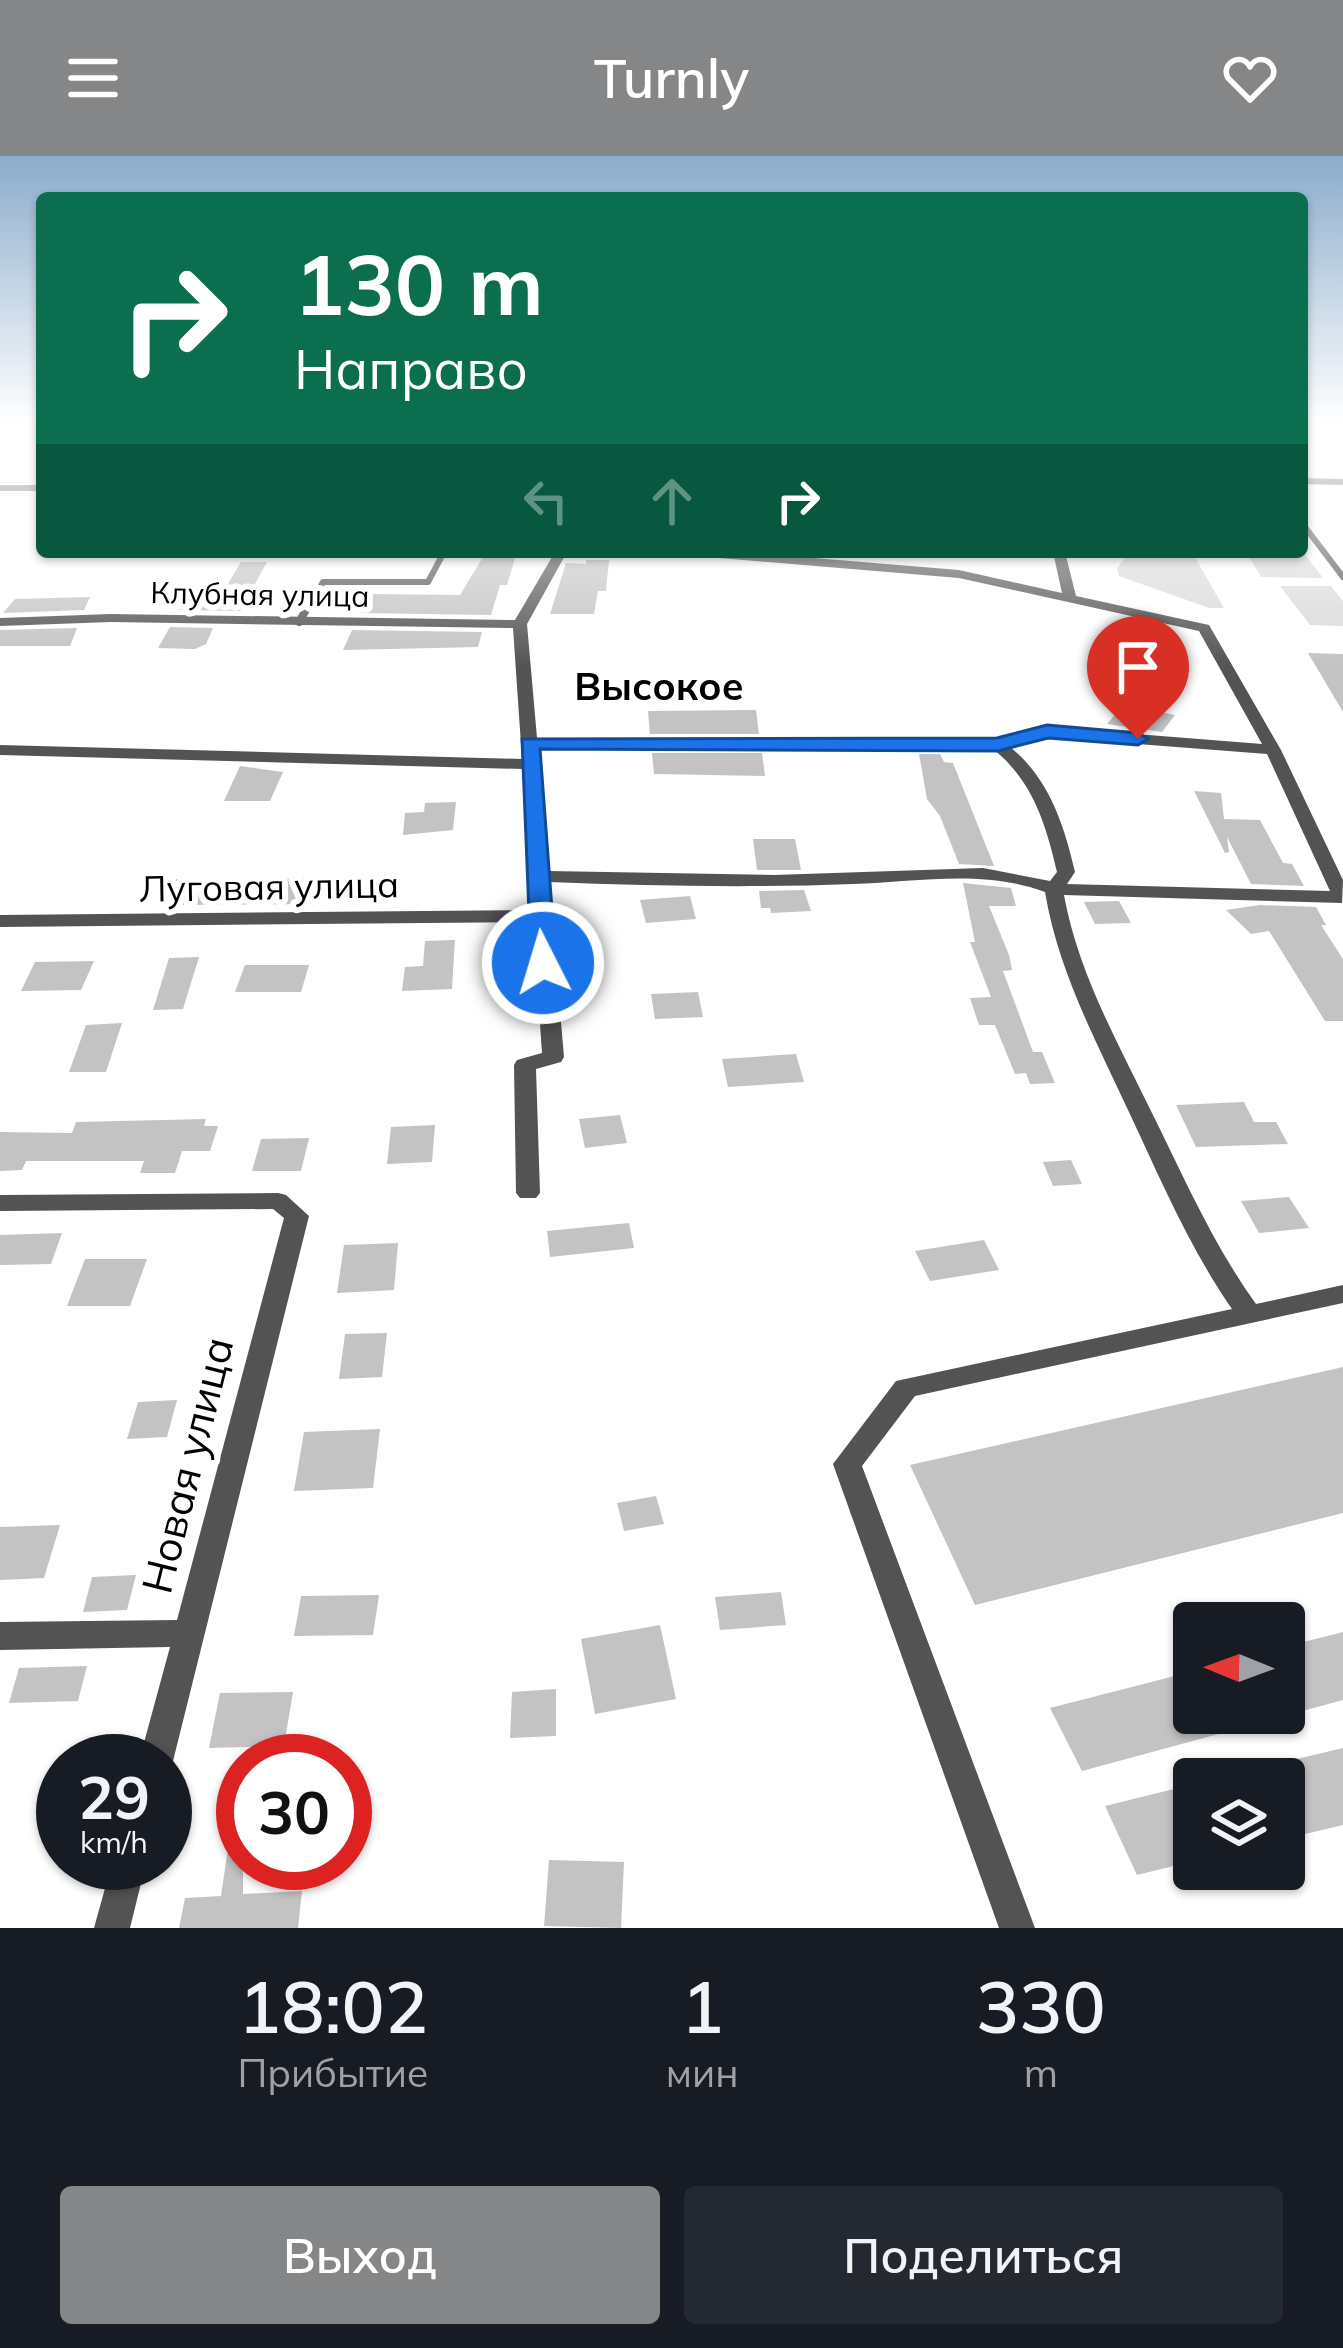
<!DOCTYPE html>
<html lang="ru">
<head>
<meta charset="utf-8">
<style>
  :root { --surface:#171b24; --page:#242831; --text:#f1f3f6; --muted:#9ea1a6; --accent:#858687 }
  body { margin:0; font-family:Mulish,sans-serif; background:var(--page); color:var(--text); height:100vh; display:flex; flex-direction:column; font-size:45px; white-space:nowrap }
  * { box-sizing:border-box; margin:0 }
  p { font-size:39px; color:var(--muted) }
  .icon { flex:none; width:66px; height:66px; fill:none; stroke:currentColor; stroke-width:2; stroke-linecap:round; stroke-linejoin:round }
  .map { position:relative; height:1772px; overflow:hidden }
  .panel { display:flex; flex-direction:column; background:var(--surface); flex:1 }
  .panel>* { flex:none }
  .guide { position:absolute; left:36px; top:36px; width:1272px; height:366px; border-radius:12px; box-shadow:0 3px 9px #0004; background:#0b6e4f; color:#fff; overflow:hidden }
  .needle { width:78px; rotate:271deg }
  .fabs { position:absolute; left:1173px; top:1446px; display:grid; gap:24px }
  .fabs a { display:grid; place-items:center; width:132px; height:132px; border-radius:12px; background:var(--surface); box-shadow:0 3px 9px #0004; font-size:60px }
  .speed { position:absolute; left:36px; top:1578px; display:flex; gap:24px; font-size:60px; font-weight:700; text-align:center }
  .speed>* { display:grid; place-content:center; width:156px; height:156px; border-radius:50%; background:var(--surface); box-shadow:0 3px 9px #0004; line-height:1 }
  .speed small { font-size:30px; font-weight:400 }
  .speed .limit { border:18px solid #d22; background:#fff; color:#111 }
  .pin { position:absolute; display:grid; place-items:center; width:102px; height:102px; color:#fff; margin:-123px -51px; border-radius:50% 50% 50% 0; rotate:-45deg; box-shadow:0 0 12px #0007 }
  .pin .icon { rotate:45deg }
  .me { position:absolute; width:132px; margin:-66px; rotate:355deg; stroke-linejoin:round; filter:drop-shadow(0 0 9px #0008) }
  .turn { display:flex; align-items:center; gap:42px; height:252px; padding:0 60px; font-size:54px }
  .turn .icon { width:156px; height:156px; stroke-width:2.5 }
  .turn b { display:block; font-size:84px; line-height:102px }
  .lanes { display:flex; align-items:center; height:114px; padding:0 60px; background:#0003; justify-content:center; gap:60px; direction:ltr }
  .lanes .off { opacity:.35 }
  .eta { display:flex; justify-content:space-evenly; align-items:center; height:204px; text-align:center }
  .eta b { font-size:72px; font-weight:600; line-height:84px }
  .action { display:flex; gap:24px; margin-top:auto; padding:24px 60px }
  .action a { flex:1; height:138px; border-radius:12px; background:var(--accent); color:#fff; font-size:48px; font-weight:600; line-height:138px; text-align:center }
  .action a+a { background:var(--page); color:var(--text) }
  header { display:flex; justify-content:space-between; align-items:center; height:156px; padding:0 60px; background:var(--accent); color:#fff; font-size:54px; font-weight:600 }
  .map>svg:first-child { display:block }
  .green { fill:#dadada }
  .building { fill:#c3c3c3 }
  .lines { fill:none; stroke-linecap:round; stroke-linejoin:round }
  .service-far1 { stroke:#535353; stroke-width:6 }
  .service { stroke:#535353; stroke-width:8 }
  .minor { fill:#535353; fill-rule:evenodd }
  .route { fill:#1a73e8; stroke:#114b97; stroke-width:3 }
  .labels { text-anchor:middle; dominant-baseline:central; stroke-width:12; stroke-linejoin:round; paint-order:stroke }
  .far-street-label { font-size:30px; fill:#000; stroke:#fff }
  .street-label { font-size:36px; fill:#000; stroke:#fff }
  .far-district-label { font-size:39px; font-weight:bold; fill:#000; stroke:#fff }
  .near-street-label { font-size:42px; fill:#000; stroke:#fff }
</style>
</head>
<body>
<header><svg class="icon" aria-label="menu" viewBox="0 0 24 24"><path d="M4 6h16M4 12h16M4 18h16"/></svg>Turnly<svg class="icon" aria-label="heart" viewBox="0 0 24 24"><path d="M12 20l-8-8c-3-5 5-10 8-4 3-6 11-1 8 4z"/></svg></header>
<div class="map">
<svg width="1343" height="1772" viewBox="0 0 1343 1772">
  <rect width="100%" height="100%" fill="#fff"/>
  <path class="green" d="M1302,394l21,28 -62,-1 -15,-25z
    M1128,396h64l32,56h-15l-90,-32 -2,-7z
    M1280,430h51l12,15v25l-33,-1z"/>
  <path class="building" d="M486,396h31l-10,33h-7l-9,30 -131,-2 9,-19 91,1z
    M586,404h23l-3,31h-8l-4,23h-44l16,-51 20,1z
    M241,406h26l-27,49 -61,-1 9,-17 35,-1z
    M90,441l-6,13 -81,3 12,-14z
    M170,471l43,1 -7,16 -11,5 -37,-1z
    M77,472l-7,18h-70v-16z
    M352,474l130,2 -4,15 -135,3z
    M1308,497l35,1v58z
    M1124,548l51,11 -13,17 -55,-8z
    M756,554l3,24h-109l-2,-23z
    M652,597h110l3,23 -111,-2z
    M919,598h21l4,8 9,1 41,103 -35,-2 -19,-48 -13,-17z
    M240,610l43,6 -13,29h-46z
    M1194,635l27,2 3,26 36,1 23,43 9,1 12,22 -53,-2 -24,-47 2,15 -4,1z
    M456,646l-3,28 -50,5 2,-22 19,-1 1,-9z
    M753,683h42l6,31h-44z
    M232,722v2l92,-2 -6,26 -151,1 9,-26z
    M963,727l48,5 5,18h-27l20,49 3,15 -9,1 30,81h9l13,31 -25,1 -4,-11 -11,1 -20,-49h-16l-9,-27 21,-1 -21,-55h5z
    M804,734l7,21 -40,2 -1,-5h-9l-2,-17z
    M690,740l6,23 -50,4 -6,-23z
    M1119,745l12,22 -36,1 -11,-22z
    M1260,749l56,2 10,18h-5l22,34v62h-18l-56,-90 -18,3 -25,-24z
    M455,784l-3,49 -50,2 3,-24 18,-1 2,-25z
    M199,801l-16,52 -30,1 16,-52z
    M94,805l-13,29 -60,1 14,-29z
    M245,809h64l-8,27h-66z
    M698,836l5,25 -48,2 -4,-25z
    M122,867l-16,49h-37l17,-47z
    M796,898l8,28 -76,5 -6,-28z
    M1244,946l10,20h22l12,22 -92,3 -20,-42z
    M620,959l7,28 -42,5 -6,-29z
    M206,963l-2,7h14l-8,25h-28l-7,22h-35l4,-12h-118l-4,9 -22,1v-39l72,1 4,-11z
    M435,969l-3,37 -45,2 4,-37z
    M309,982l-8,33h-49l9,-32z
    M1071,1004l11,24 -29,2 -10,-24z
    M1289,1041l20,31 -50,5 -18,-32z
    M629,1067l5,25 -84,9 -3,-26z
    M62,1077l-11,31 -51,1v-30z
    M984,1084l15,30 -69,11 -15,-30z
    M398,1087l-4,47 -57,3 7,-48z
    M85,1103h62l-17,47h-63z
    M387,1177l-5,44 -43,2 6,-45z
    M1343,1211v146l-368,92 -65,-140z
    M177,1244l-10,37 -40,2 11,-37z
    M380,1273l-7,59 -79,3 10,-59z
    M656,1340l8,28 -40,7 -7,-28z
    M60,1369l-16,53 -44,2v-53z
    M136,1419l-9,35 -44,2 9,-35z
    M781,1436l5,33 -66,5 -5,-33z
    M379,1439l-6,40 -79,1 7,-40z
    M660,1469l16,74 -81,15 -14,-75z
    M1343,1476v68l-59,16v-69z
    M87,1510l-9,35 -69,2 10,-35z
    M1194,1515v42h75l1,7 -188,51 -32,-63z
    M556,1533v47l-46,2 2,-46z
    M293,1536l-9,54 -75,2 11,-55z
    M1343,1592v77l-59,14v-77z
    M1194,1628v77l-57,14 -32,-69z
    M230,1678l13,1v59l59,-3 -4,37h-119l6,-30 36,-2z
    M549,1704l75,2 -3,66 -77,-2z"/>
  <g class="lines">
    <path class="service-far1" d="M1302,325l41,1
      M1302,367l41,54
      M316,438l7,-12h105l16,-30"/>
    <path class="service" d="M299,466l18,-31"/>
    <path class="minor" d="M0,329h42v6h-42z
      M555,396h12l-40,72 10,114 461,2 49,-13 215,17 -63,-113 -240,-53 -264,-22 -6,-4h52l218,18 103,23 -9,-41h12l11,44 133,29 72,125 62,130 -1,23 -278,-8c14,77 52,144 86,214 33,66 62,134 106,195l87,-19v18l-428,93 -53,70 173,462h-36l-166,-464 63,-83 336,-72c-43,-62 -72,-131 -104,-199 -33,-71 -70,-140 -83,-218 -61,-23 -128,-10 -192,-8 -101,4 -203,2 -304,-2l15,175 -3,5 -25,7 4,124 -4,5h-16l-4,-5 -2,-128 3,-5 25,-7 -9,-131 -533,5v-12l532,-5 -9,-141 -523,-14v-10l522,14 -9,-131 -402,-6 -111,4v-8l111,-4 404,6zM1047,581l220,17 63,137 -263,-7 8,-12c-11,-47 -26,-94 -65,-125zM537,592l457,2c39,31 52,75 63,122l-7,9 -67,-13 -209,7 -226,-4z
      M278,1037l8,2 23,21 -136,545 -8,12v-12h-26l31,-114 -170,3v-28l177,-2 107,-402 -11,-9 -273,2v-16z
      M112,1707h34l-16,65h-36z"/>
  </g>
  <linearGradient id="sky" x2="0" y2="1"><stop stop-color="#8baccc"/><stop offset="0.52" stop-color="#fff"/><stop offset="1" stop-color="#fff" stop-opacity="0"/></linearGradient>
  <rect width="1343" height="512" fill="url(#sky)"/>
  <path class="route" d="M1047,569l91,8 10,6 -10,6 -90,-7 -50,13 -458,-2 16,214 -13,8 -12,-8 -9,-224 475,-1z"/>
  <g class="labels">
    <g class="far-street-label">
      <text transform="translate(260 438) rotate(1)">Клубная улица</text>
    </g>
    <g class="street-label">
      <text transform="translate(269 730) rotate(-1)">Луговая улица</text>
    </g>
    <g class="far-district-label">
      <text x="659" y="529">Высокое</text>
    </g>
    <g class="near-street-label">
      <text transform="translate(187 1309) rotate(-76)">Новая улица</text>
    </g>
  </g>
</svg>
<div class="fabs">
<a><svg class="needle" viewBox="-14 -14 28 28"><path d="M0-13l5 13h-10z" fill="#e53935"/><path d="M0 13l5-13h-10z" fill="#9ea1a6"/></svg></a>
<a><svg class="icon" aria-label="layers" viewBox="0 0 24 24"><path d="M12 4l9 5-9 5-9-5zM3 14l9 5 9-5"/></svg></a>
</div>
<div class="speed"><div>29<small>km/h</small></div><div class="limit">30</div></div>
<div class="pin" style="left:1138px;top:583px;background:#d93025"><svg class="icon" aria-label="arrive" viewBox="0 0 24 24"><path d="M6 21V4h12l-3 4 3 4H6"/></svg></div>
<svg class="me" style="left:543px;top:807px" viewBox="-20 -20 40 40"><circle r="17" fill="#1a73e8" stroke="#fff" stroke-width="3"/><path d="M0-11L8 9 0 5-8 9z" fill="#fff"/></svg>
<div class="guide">
<div class="turn"><svg class="icon" aria-label="right" viewBox="0 0 24 24"><path d="M7 20v-9h11M14 6l5 5-5 5"/></svg><div><b>130 m</b>Направо</div></div>
<div class="lanes"><svg class="icon off" aria-label="left" viewBox="0 0 24 24"><path d="M17 20v-9H6M10 6l-5 5 5 5"/></svg><svg class="icon off" aria-label="ahead" viewBox="0 0 24 24"><path d="M12 20V5M6 11l6-6 6 6"/></svg><svg class="icon" aria-label="right" viewBox="0 0 24 24"><path d="M7 20v-9h11M14 6l5 5-5 5"/></svg></div>
</div>
</div>
<section class="panel">
<div class="eta">
<div><b>18:02</b><p>Прибытие</p></div>
<div><b>1</b><p>мин</p></div>
<div><b>330</b><p>m</p></div>
</div>
<div class="action"><a>Выход</a><a>Поделиться</a></div>
</section>
</body>
</html>
